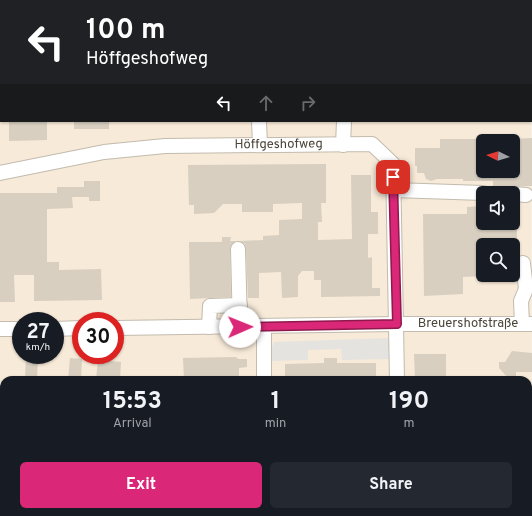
<!DOCTYPE html>
<html lang="en">
<head>
<meta charset="utf-8">
<style>
  :root { --surface:#171b24; --page:#242831; --text:#f1f3f6; --muted:#9ea1a6; --accent:#db2777 }
  body { margin:0; font-family:Overpass,sans-serif; background:var(--page); color:var(--text); height:100vh; display:flex; flex-direction:column; font-size:15px; white-space:nowrap }
  * { box-sizing:border-box; margin:0 }
  p { font-size:13px; color:var(--muted) }
  .icon { flex:none; width:22px; height:22px; fill:none; stroke:currentColor; stroke-width:2; stroke-linecap:round; stroke-linejoin:round }
  .map { position:relative; flex:1; overflow:hidden }
  .panel { position:absolute; left:0px; top:376px; width:532px; height:140px; display:flex; flex-direction:column; background:var(--surface); border-radius:12px 12px 0 0; box-shadow:0 1px 3px #0004 }
  .panel>* { flex:none }
  .guide { position:absolute; left:0px; top:0px; width:532px; height:122px; box-shadow:0 1px 3px #0004; background:#202124; color:#fff; overflow:hidden }
  .needle { width:26px; rotate:275deg }
  .fabs { position:absolute; left:476px; top:134px; display:grid; gap:8px }
  .fabs a { display:grid; place-items:center; width:44px; height:44px; border-radius:6px; background:var(--surface); box-shadow:0 1px 3px #0004; font-size:20px }
  .speed { position:absolute; left:12px; top:312px; display:flex; gap:8px; font-size:20px; font-weight:700; text-align:center }
  .speed>* { display:grid; place-content:center; width:52px; height:52px; border-radius:50%; background:var(--surface); box-shadow:0 1px 3px #0004; line-height:1 }
  .speed small { font-size:10px; font-weight:400 }
  .speed .limit { border:6px solid #d22; background:#fff; color:#111 }
  .pin { position:absolute; display:grid; place-items:center; width:34px; height:34px; color:#fff; margin:-17px; border-radius:8px; box-shadow:0 2px 6px #0006 }
  .me { position:absolute; width:44px; margin:-22px; rotate:89deg; stroke-linejoin:round; filter:drop-shadow(0 0 3px #0008) }
  .turn { display:flex; align-items:center; gap:14px; height:84px; padding:0 20px; font-size:18px }
  .turn .icon { width:52px; height:52px; stroke-width:2.5 }
  .turn b { display:block; font-size:28px; line-height:34px }
  .lanes { display:flex; align-items:center; height:38px; padding:0 20px; background:#0003; justify-content:center; gap:20px; direction:ltr }
  .lanes .off { opacity:.35 }
  .eta { display:flex; justify-content:space-evenly; align-items:center; height:68px; text-align:center }
  .eta b { font-size:24px; font-weight:700; line-height:28px }
  .button { display:flex; gap:8px; margin-top:auto; padding:8px 20px }
  .button a { flex:1; height:46px; border-radius:6px; background:var(--accent); color:#fff; font-size:16px; font-weight:700; line-height:46px; text-align:center }
  .button a+a { background:var(--page); color:var(--text) }
  .map>svg:first-child { display:block }
  .commercial { fill:#f7ead8; fill-rule:evenodd }
  .parking { fill:#e5e3e0 }
  .building { fill:#d8cfc1 }
  .lines { fill:none; stroke-linecap:round; stroke-linejoin:round }
  .minor-casing { stroke:#c2bbae; stroke-width:16 }
  .minor { stroke:#fff; stroke-width:14 }
  .route-casing { stroke:#8e194d; stroke-width:10 }
  .route { stroke:#db2777; stroke-width:7 }
  .labels { text-anchor:middle; dominant-baseline:central; stroke-width:3.5; stroke-linejoin:round; paint-order:stroke }
  .street-label { font-size:13px; fill:#4b4439; stroke:#fff }
</style>
</head>
<body>
<div class="map">
<svg width="532" height="516" viewBox="0 0 532 516">
  <rect width="100%" height="100%" fill="#f6f3ec"/>
  <path class="commercial" d="M0,0h529l-528,1v120h530v-116l1,511h-532zM483,141h30v30h-30zM483,193h30v30h-30zM483,245h30v30h-30zM21,321h34v34h-34zM81,321h34v34h-34zM4,380h524v132h-524z"/>
  <path class="parking" d="M390,338l-1,21 -47,1 -1,-11 -33,1v10l-37,1v-12l3,-7z"/>
  <path class="building" d="M9,121h38v19l-38,1z
    M74,121h35v8h-35z
    M532,138v48l-39,1v-6h-30v-2h-26l-6,2 -5,-2 -2,-6h-7v-7h-2v-18h25v-9h43v32h30v-32z
    M326,164v39h-5l1,19h-4v18l34,-1 -1,-64h20v37h7v22h-10v24l4,-1v31h8v8l-59,1v-17h-7v-9h-12l-4,5v21l-16,1 -1,-26 -22,1v25h-11l-2,-49 -1,-5 -6,-3 24,-1v-4l16,-1v-15l23,-1v-16l-29,1v8h-31v-8h-19l-9,9 -20,1v-9h-5l-1,-40z
    M84,181h16v20h-11v-4h-17l1,11 -26,1v53h12v8l42,-1 1,31 -68,1v-26h-20l1,27h-15v-109h57v-6h27z
    M483,206v17h34v22h-34v31l-20,1v17l-39,2 -1,-82h44v-7z
    M222,237h9l-1,4h6l-5,4 -1,4 1,48 -41,2 -1,-57h33z
    M512,351l20,2v19h-16v8h-6l-11,-12v-6h6z
    M414,354h32v26h-31z
    M26,355h12l-1,25h-12z
    M236,357l2,2h9v8l-8,1v12h-55l-1,-22z
    M70,358l12,1 -1,21h-13z
    M324,358h13v5h39v17h-91v-16l39,-1z
    M98,360l23,2 -1,18h-24z"/>
  <g class="lines">
    <g class="minor-casing">
      <g id="minor">
        <path d="M256,0v1"/>
        <path d="M259,121l1,24"/>
        <path d="M343,145l1,-24"/>
        <path id="s1" d="M0,173l104,-21 61,-6 207,-2 21,20 4,216"/>
        <path d="M394,190l89,3"/>
        <path d="M513,194l13,1"/>
        <path d="M238,249l2,78"/>
        <path d="M522,324l-1,-23 5,-12 -3,-26"/>
        <path d="M209,327l1,-21 30,-1"/>
        <path d="M264,327v53"/>
        <path id="s2" d="M115,328l282,-4h135"/>
        <path d="M0,329h21"/>
        <path d="M55,329l26,-1"/>
        <path d="M414,512l32,4"/>
        <path d="M0,515l211,-3"/>
        <path d="M276,516v-4"/>
      </g>
    </g>
    <use href="#minor" class="minor"/>
  </g>
  <g class="lines">
    <g class="route-casing">
      <path id="route" d="M240,327l157,-3 -4,-147"/>
    </g>
    <use href="#route" class="route"/>
  </g>
  <g class="labels">
    <g class="street-label">
      <text stroke="none"><textPath href="#s1" startOffset="281">Höffgeshofweg</textPath></text>
      <text stroke="none"><textPath href="#s2" startOffset="353">Breuershofstraße</textPath></text>
    </g>
  </g>
</svg>
<div class="fabs">
<a><svg class="needle" viewBox="-14 -14 28 28"><path d="M0-13l5 13h-10z" fill="#e53935"/><path d="M0 13l5-13h-10z" fill="#9ea1a6"/></svg></a>
<a><svg class="icon" aria-label="sound" viewBox="0 0 24 24"><path d="M4 9h4l5-4v14l-5-4H4zM17 9q2 3 0 6"/></svg></a>
<a><svg class="icon" aria-label="search" viewBox="0 0 24 24"><circle cx="10" cy="10" r="6"/><path d="M15 15l6 6"/></svg></a>
</div>
<div class="speed"><div>27<small>km/h</small></div><div class="limit">30</div></div>
<div class="pin" style="left:393px;top:177px;background:#d93025"><svg class="icon" aria-label="arrive" viewBox="0 0 24 24"><path d="M6 21V4h12l-3 4 3 4H6"/></svg></div>
<svg class="me" style="left:240px;top:327px" viewBox="-20 -20 40 40"><circle r="19" fill="#fff"/><path d="M0-13L10 11 0 6-10 11z" fill="#db2777"/></svg>
<div class="guide">
<div class="turn"><svg class="icon" aria-label="left" viewBox="0 0 24 24"><path d="M17 20v-9H6M10 6l-5 5 5 5"/></svg><div><b>100 m</b>Höffgeshofweg</div></div>
<div class="lanes"><svg class="icon" aria-label="left" viewBox="0 0 24 24"><path d="M17 20v-9H6M10 6l-5 5 5 5"/></svg><svg class="icon off" aria-label="ahead" viewBox="0 0 24 24"><path d="M12 20V5M6 11l6-6 6 6"/></svg><svg class="icon off" aria-label="right" viewBox="0 0 24 24"><path d="M7 20v-9h11M14 6l5 5-5 5"/></svg></div>
</div>
<section class="panel">
<div class="eta">
<div><b>15:53</b><p>Arrival</p></div>
<div><b>1</b><p>min</p></div>
<div><b>190</b><p>m</p></div>
</div>
<div class="button"><a>Exit</a><a>Share</a></div>
</section>
</div>
</body>
</html>
